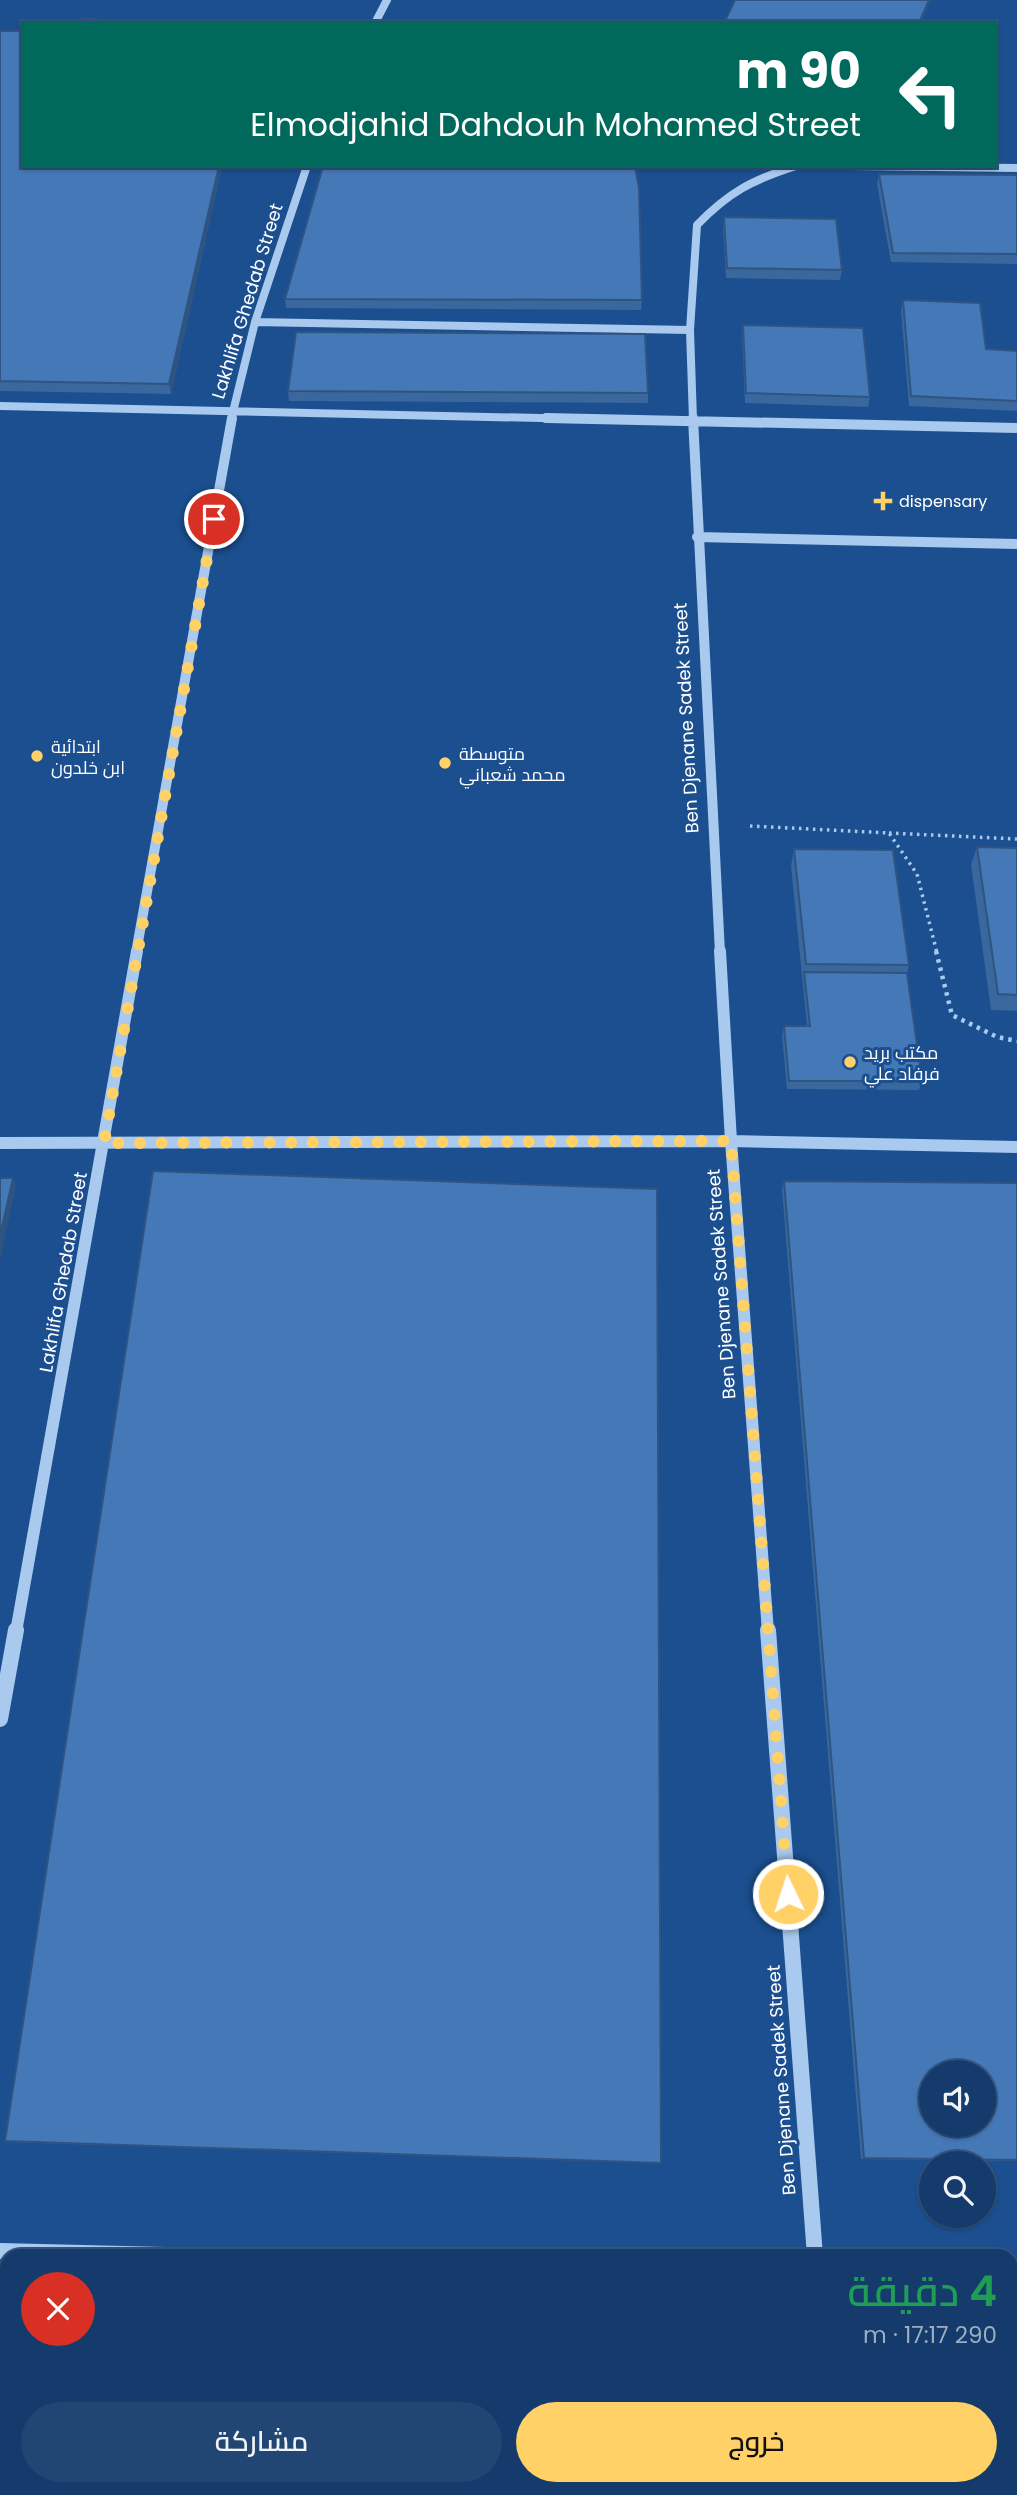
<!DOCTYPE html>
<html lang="ar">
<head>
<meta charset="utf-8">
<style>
  :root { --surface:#143b6b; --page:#214673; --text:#f1f3f6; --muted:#9dadc1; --line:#33557e; --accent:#ffd166 }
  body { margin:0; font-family:Poppins,Cairo,sans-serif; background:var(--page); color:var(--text); direction:rtl; height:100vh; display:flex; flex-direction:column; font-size:26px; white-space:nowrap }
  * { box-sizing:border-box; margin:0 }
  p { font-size:23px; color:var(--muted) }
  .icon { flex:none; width:38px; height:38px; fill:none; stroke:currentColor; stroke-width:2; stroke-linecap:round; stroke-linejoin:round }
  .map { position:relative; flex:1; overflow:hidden; direction:ltr }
  .sheet { position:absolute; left:0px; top:2249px; width:1018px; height:247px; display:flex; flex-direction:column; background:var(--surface); border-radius:21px 21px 0 0; box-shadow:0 2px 5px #0004,0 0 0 2px var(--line); direction:rtl }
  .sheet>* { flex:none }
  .guide { position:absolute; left:21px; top:21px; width:976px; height:147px; border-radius:0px; box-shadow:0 2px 5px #0004,0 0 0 2px var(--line); direction:rtl; background:#00695c; color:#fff; overflow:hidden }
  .controls { position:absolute; left:919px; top:2060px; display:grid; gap:14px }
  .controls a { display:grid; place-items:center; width:77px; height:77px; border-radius:50%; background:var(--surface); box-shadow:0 2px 5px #0004,0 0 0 2px var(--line); font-size:35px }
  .pin { position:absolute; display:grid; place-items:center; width:60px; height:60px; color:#fff; margin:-30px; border:4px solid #fff; border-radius:50%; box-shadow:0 2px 7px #0007 }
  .me { position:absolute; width:77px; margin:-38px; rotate:356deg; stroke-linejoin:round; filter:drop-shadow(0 0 5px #0008) }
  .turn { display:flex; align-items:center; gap:24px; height:147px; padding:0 21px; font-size:32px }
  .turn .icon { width:91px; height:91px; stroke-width:2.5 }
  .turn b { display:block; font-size:49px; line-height:60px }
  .round { display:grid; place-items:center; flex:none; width:74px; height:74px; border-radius:37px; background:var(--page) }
  .head { display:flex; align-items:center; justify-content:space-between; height:119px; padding:0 21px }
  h1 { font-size:42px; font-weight:600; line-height:52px; color:#1e9e55 }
  .cta { display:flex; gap:14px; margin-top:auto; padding:14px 21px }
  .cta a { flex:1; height:80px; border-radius:42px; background:var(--accent); color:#111; font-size:28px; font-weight:600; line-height:80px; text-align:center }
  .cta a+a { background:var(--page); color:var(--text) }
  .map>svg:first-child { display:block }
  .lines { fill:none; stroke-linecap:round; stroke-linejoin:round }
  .path-far1 { stroke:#a9c9ee; stroke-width:3.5; stroke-dasharray:2.5 4.5; stroke-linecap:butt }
  .path { stroke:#a9c9ee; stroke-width:4.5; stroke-dasharray:3.5 5; stroke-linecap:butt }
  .minor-far3 { stroke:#a9c9ee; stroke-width:8 }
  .minor-far2 { stroke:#a9c9ee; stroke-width:10 }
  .minor-far1 { stroke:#a9c9ee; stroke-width:12 }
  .minor { stroke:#a9c9ee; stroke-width:16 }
  .wall { fill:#3a679d }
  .shaded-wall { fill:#305480 }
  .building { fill:#4478b7; stroke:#305480; stroke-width:2; fill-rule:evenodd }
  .route { stroke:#ffd166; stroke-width:12; stroke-dasharray:0 21.6 }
  .poi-dot { fill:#ffd166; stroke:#1b4f8f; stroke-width:2.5 }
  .labels { text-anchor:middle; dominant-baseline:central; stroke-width:6; stroke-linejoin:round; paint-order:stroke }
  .far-poi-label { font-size:16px; fill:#fff; stroke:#1b4f8f; text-anchor:start }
  .street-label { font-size:18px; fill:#fff; stroke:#1b4f8f }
  .poi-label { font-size:18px; fill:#fff; stroke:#1b4f8f; text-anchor:start }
</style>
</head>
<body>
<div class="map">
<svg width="1017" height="2495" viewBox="0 0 1017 2495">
  <rect width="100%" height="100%" fill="#1b4f8f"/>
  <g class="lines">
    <path class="path-far1" d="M750,826l139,7 28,41 20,79
      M889,833l128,6"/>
    <path class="path" d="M936,951l16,64 45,22 20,4"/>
    <path class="minor-far3" d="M375,23l12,-23
      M853,166l164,2
      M255,322l435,8
      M0,406l627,14
      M231,420l24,-98 52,-156
      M693,420l-3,-90 7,-105c32,-33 55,-45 99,-59"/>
    <path class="minor-far2" d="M546,418l471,10
      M693,418l27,535
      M697,537l320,7
      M136,953l96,-535"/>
    <path class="minor-far1" d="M720,951l11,190 37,491
      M0,1143l731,-2 286,6
      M16,1632l121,-681"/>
    <path class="minor" d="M768,1630l47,626
      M0,1719l16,-89
      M0,2251l206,5
      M1012,2275h5
      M827,2488v7"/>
  </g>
  <path class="wall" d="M0,31l23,135h199l-51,228 -171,-3z
    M879,174l138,1v89l-126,-2 -14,-78z
    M724,217l118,53 -2,10 -114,-2 -3,-51z
    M285,299l357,1 -1,10 -355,-2z
    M903,300l83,49 31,2v60l-108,-5 -8,-96z
    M743,325l127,72 -2,10 -123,-4 -3,-68z
    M288,391l360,2v10l-359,-2z
    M977,847l40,1v163l-26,-1 -20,-146z
    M794,849l115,116 -2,8 15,108 -3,9 -132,-1 -5,-54 2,-9h23l-16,-160z
    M784,1181l233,2v978l-156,-2 -79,-970z
    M5,2141l656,22h-2l-649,-21z
    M1012,2381h5v114h-129l-1,-7h125z"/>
  <path class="shaded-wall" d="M929,0h2l-10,23h-2z
    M219,166h3l-51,228 -2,-10z
    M13,1178l3,8 -16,75v-25z"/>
  <path class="building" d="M735,0h194l-10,23h-195z
    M83,18l58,5h-61z
    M0,31h23v135h196l-50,218 -169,-3z
    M323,166h312l4,23 3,111 -357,-1z
    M879,174l138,1v79l-124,-1z
    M724,217l112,2 6,51 -115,-2z
    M903,300l77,3 6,46 31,2v50l-106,-5z
    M743,325l120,3 7,69 -124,-4z
    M296,332l349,2 3,59 -360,-2z
    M977,847l40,1v147l-19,-1z
    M794,849l99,1 16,115 -103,-1z
    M804,972l103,1 15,108h-133l-5,-55h26z
    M153,1171l504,18 4,974 -656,-22z
    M0,1178h13l-13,58z
    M784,1181l233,2v977l-153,-2zM931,2072h53v52h-53z
    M0,2353h7v135h708v7h-715z
    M1012,2382l5,1v112h-125l-1,-7h121z"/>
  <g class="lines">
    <path class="route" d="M214,519l-110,624 627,-2 57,753"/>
  </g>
  <g class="poi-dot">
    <path d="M879.5 490.5h7v7h7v7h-7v7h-7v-7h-7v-7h7z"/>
    <circle cx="37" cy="756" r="7"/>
    <circle cx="445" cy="763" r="7"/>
    <circle cx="850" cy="1062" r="7"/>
  </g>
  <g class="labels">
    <g class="far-poi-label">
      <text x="899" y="501">dispensary</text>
    </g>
    <g class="street-label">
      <text transform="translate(247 301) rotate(-73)">Lakhlifa Ghedab Street</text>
      <text transform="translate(686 718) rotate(-93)">Ben Djenane Sadek Street</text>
      <text transform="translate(63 1272) rotate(-80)">Lakhlifa Ghedab Street</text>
      <text transform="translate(721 1284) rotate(-94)">Ben Djenane Sadek Street</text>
      <text transform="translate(781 2080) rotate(-94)">Ben Djenane Sadek Street</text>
    </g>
    <g class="poi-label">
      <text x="51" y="746">ابتدائية<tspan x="51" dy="21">ابن خلدون</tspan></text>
      <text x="459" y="753">متوسطة<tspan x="459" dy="21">محمد شعباني</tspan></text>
      <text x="864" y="1052">مكتب بريد<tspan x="864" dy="21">فرفاد علي</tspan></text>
    </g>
  </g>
</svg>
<div class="controls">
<a><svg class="icon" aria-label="sound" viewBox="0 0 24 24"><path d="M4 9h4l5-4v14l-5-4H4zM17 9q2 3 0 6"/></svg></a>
<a><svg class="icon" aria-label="search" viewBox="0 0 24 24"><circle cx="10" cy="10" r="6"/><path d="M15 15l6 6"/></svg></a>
</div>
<div class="pin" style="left:214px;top:519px;background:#d93025"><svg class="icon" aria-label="arrive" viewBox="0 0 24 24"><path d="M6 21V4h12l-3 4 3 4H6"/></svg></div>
<svg class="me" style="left:788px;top:1894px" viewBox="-20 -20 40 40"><circle r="17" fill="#ffd166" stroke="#fff" stroke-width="3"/><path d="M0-11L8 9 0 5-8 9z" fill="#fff"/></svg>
<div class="guide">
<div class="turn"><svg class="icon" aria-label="left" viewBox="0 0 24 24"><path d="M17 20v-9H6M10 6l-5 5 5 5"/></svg><div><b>90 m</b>Elmodjahid Dahdouh Mohamed Street</div></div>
</div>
<section class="sheet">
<div class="head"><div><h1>4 دقيقة</h1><p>290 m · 17:17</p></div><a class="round" style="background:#d93025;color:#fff"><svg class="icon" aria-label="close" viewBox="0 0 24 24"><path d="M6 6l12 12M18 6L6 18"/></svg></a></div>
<div class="cta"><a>خروج</a><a>مشاركة</a></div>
</section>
</div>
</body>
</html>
